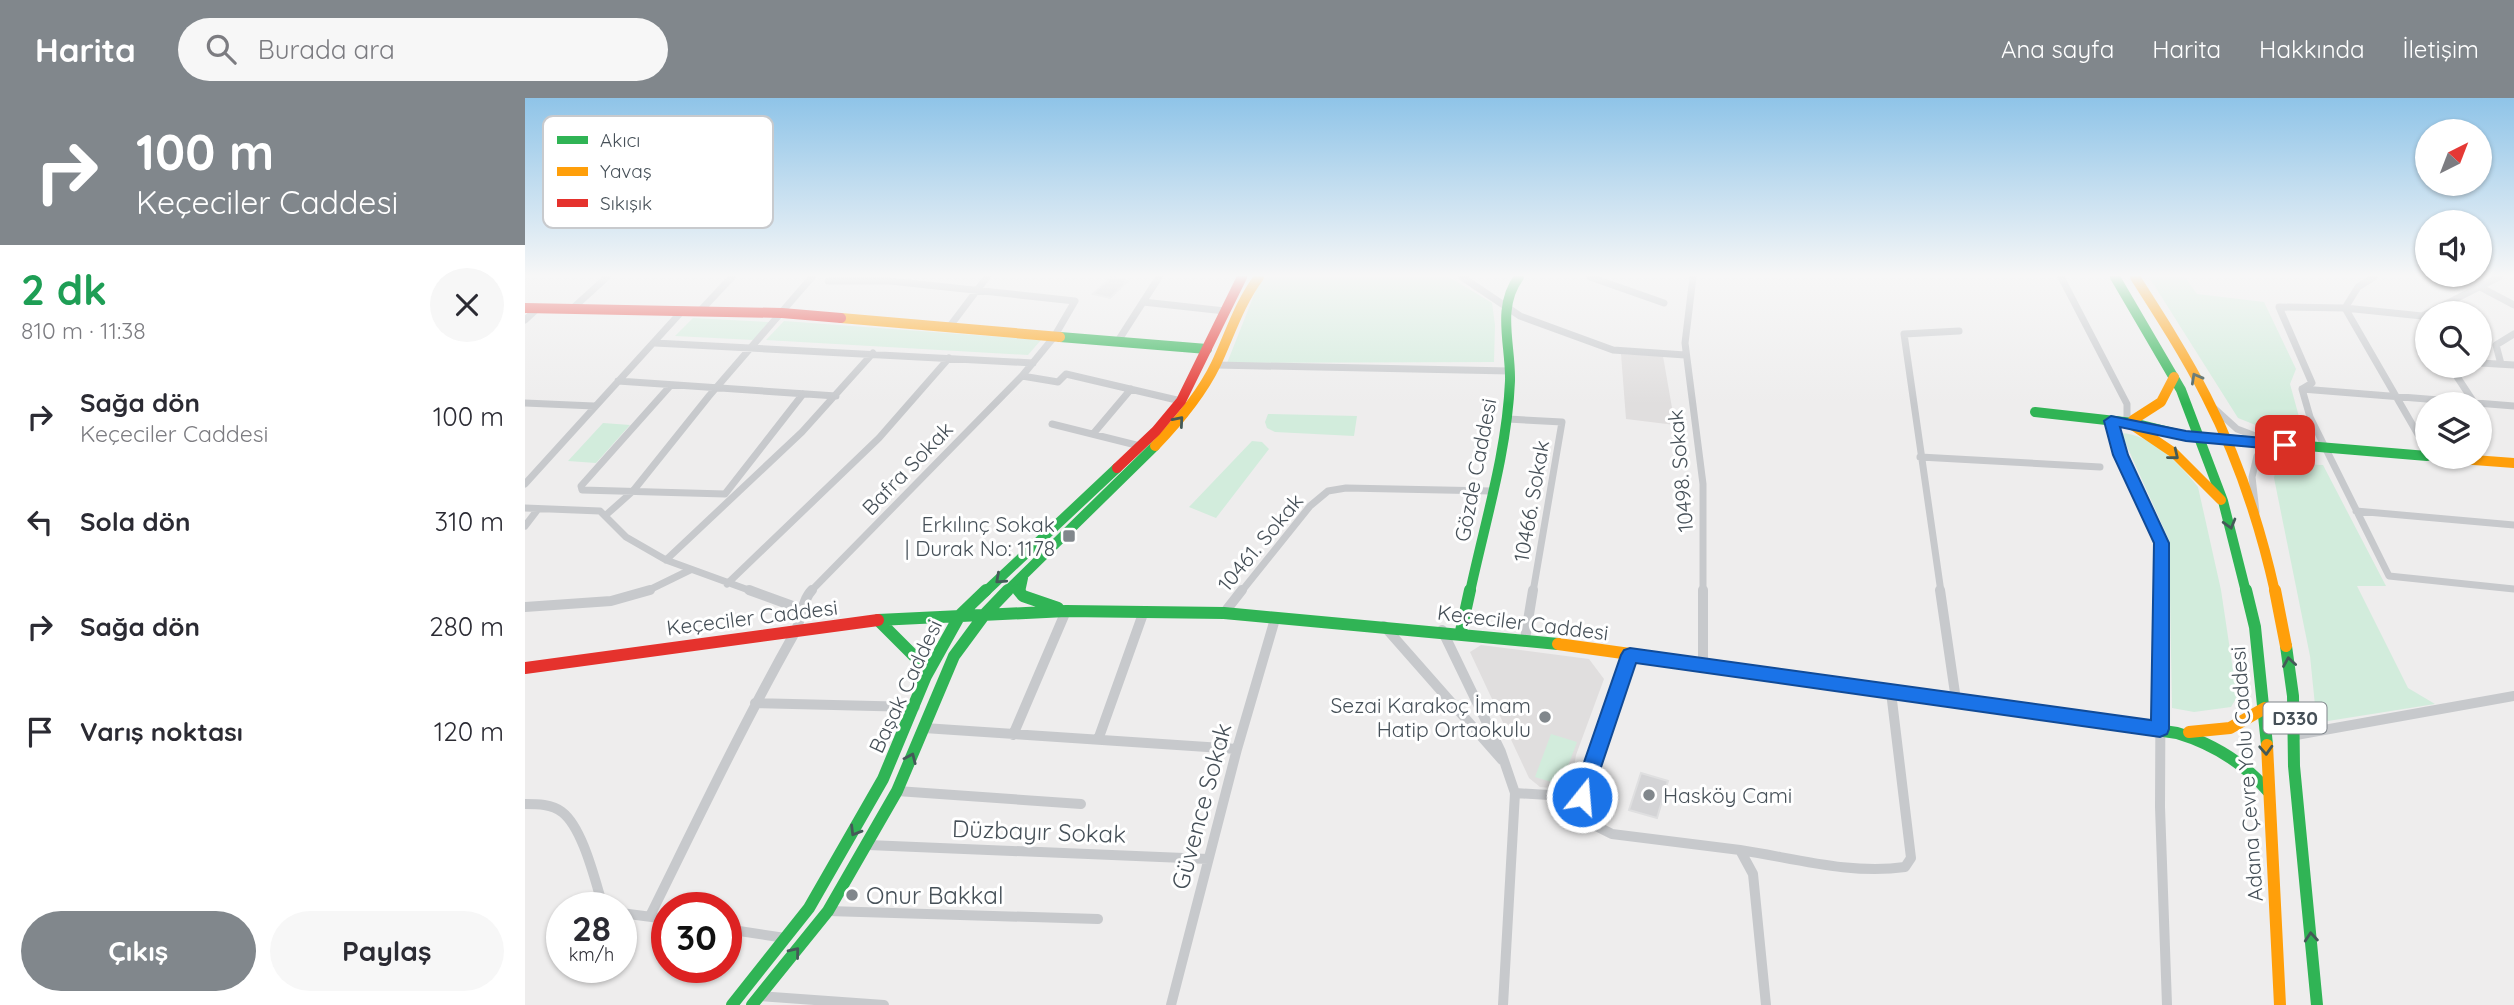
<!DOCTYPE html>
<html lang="tr">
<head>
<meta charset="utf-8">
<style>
  :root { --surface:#fff; --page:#f7f7f7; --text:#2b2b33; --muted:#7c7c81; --accent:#81878c }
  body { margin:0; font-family:Quicksand,sans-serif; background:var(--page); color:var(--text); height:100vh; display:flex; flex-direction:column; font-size:26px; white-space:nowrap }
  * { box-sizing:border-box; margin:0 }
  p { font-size:23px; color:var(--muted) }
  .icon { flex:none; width:38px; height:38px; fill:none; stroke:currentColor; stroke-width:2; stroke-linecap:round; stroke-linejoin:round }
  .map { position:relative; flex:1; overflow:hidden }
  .panel { display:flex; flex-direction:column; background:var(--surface); width:525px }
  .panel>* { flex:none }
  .guide { background:#81878c; color:#fff; overflow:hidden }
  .needle { width:46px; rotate:42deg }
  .fabs { position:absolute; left:1890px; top:21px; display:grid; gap:14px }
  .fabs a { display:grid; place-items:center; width:77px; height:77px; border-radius:50%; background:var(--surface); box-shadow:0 2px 5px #0004; font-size:35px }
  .speed { position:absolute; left:21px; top:794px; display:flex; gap:14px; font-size:35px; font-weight:700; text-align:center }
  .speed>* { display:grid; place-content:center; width:91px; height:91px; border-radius:50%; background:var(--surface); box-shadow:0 2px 5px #0004; line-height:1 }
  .speed small { font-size:18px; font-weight:400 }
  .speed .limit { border:10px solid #d22; background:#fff; color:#111 }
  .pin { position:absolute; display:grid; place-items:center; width:60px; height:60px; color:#fff; margin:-30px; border-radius:14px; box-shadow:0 4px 10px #0006 }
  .me { position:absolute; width:77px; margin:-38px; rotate:17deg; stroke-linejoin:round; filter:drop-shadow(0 0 5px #0008) }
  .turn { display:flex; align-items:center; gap:24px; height:147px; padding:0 21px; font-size:32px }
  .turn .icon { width:91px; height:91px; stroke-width:2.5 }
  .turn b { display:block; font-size:49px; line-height:60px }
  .round { display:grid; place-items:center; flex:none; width:74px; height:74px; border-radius:37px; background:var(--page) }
  .summary { display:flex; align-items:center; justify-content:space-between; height:119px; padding:0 21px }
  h1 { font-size:42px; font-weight:800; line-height:52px; color:#1e9e55 }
  .primary-button { display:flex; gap:14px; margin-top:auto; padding:14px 21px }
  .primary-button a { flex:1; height:80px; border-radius:42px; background:var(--accent); color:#fff; font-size:28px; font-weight:800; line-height:80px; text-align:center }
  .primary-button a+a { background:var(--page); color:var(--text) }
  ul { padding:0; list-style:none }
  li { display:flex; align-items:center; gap:21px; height:105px; padding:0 21px }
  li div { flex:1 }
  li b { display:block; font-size:26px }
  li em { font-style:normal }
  header { display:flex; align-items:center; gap:42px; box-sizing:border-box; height:98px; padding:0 35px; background:var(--accent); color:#fff }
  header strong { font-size:33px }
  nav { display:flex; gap:38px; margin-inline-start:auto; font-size:24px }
  .search { width:490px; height:63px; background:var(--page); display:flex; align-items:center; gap:18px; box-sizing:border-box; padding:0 24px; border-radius:38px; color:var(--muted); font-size:26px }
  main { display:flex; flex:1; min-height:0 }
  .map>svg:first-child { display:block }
  .education { fill:#e0dede }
  .green { fill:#d2ecdc }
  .building { fill:#d4d4d6; stroke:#dfdfe0; stroke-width:2 }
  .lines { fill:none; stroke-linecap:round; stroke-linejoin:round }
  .street-far1 { stroke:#c7c9cc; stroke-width:7 }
  .street { stroke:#c7c9cc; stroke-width:10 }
  .fast-far1 { stroke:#30b455; stroke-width:10 }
  .fast { stroke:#30b455; stroke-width:12 }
  .slow-far1 { stroke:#ff9f0a; stroke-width:10 }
  .slow { stroke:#ff9f0a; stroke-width:12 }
  .jam-far1 { stroke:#e5322d; stroke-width:10 }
  .jam { stroke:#e5322d; stroke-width:12 }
  .oneway { stroke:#445a58 }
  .route { fill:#1a73e8; stroke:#114b97; stroke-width:2 }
  .poi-dot { fill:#81878c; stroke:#fff; stroke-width:2.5 }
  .labels { text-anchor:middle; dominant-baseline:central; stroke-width:6; stroke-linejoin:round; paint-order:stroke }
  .shield { fill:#fff; stroke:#7e848a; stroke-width:2 }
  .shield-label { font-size:19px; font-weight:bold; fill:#465058 }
  .street-label { font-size:21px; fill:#465058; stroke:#fff }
  .poi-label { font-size:21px; fill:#465058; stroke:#fff; text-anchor:end }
  .near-street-label { font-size:24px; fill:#465058; stroke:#fff }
  .near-poi-label { font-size:24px; fill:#465058; stroke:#fff; text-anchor:start }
  .key { fill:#fff; stroke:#c8cacd; stroke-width:2 }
  .key-label { font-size:19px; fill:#465058 }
</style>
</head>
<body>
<header>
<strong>Harita</strong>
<div class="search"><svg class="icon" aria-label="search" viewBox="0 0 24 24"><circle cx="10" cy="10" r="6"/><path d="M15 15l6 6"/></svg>Burada ara</div>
<nav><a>Ana sayfa</a><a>Harita</a><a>Hakkında</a><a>İletişim</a></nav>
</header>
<main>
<section class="panel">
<div class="guide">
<div class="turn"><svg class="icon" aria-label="right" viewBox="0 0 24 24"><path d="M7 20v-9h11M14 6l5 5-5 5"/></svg><div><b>100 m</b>Keçeciler Caddesi</div></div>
</div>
<div class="summary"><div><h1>2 dk</h1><p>810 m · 11:38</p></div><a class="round"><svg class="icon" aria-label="close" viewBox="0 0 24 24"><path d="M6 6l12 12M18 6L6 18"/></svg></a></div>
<ul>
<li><svg class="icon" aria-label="right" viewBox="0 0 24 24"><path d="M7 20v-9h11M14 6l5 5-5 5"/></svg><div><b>Sağa dön</b><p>Keçeciler Caddesi</p></div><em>100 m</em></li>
<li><svg class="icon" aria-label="left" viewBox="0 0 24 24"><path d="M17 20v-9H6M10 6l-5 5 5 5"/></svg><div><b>Sola dön</b></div><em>310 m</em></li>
<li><svg class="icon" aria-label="right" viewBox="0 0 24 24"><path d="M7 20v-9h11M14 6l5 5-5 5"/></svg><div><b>Sağa dön</b></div><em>280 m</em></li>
<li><svg class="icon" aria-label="arrive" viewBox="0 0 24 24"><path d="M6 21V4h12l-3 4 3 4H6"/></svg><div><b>Varış noktası</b></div><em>120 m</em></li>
</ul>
<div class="primary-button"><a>Çıkış</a><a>Paylaş</a></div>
</section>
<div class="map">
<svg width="1989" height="907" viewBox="0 0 1989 907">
  <rect width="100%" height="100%" fill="#eeeded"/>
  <path class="education" d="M1096,256l42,2 12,69 -49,-6z
    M956,547l108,14 15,20 -28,76 -5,29 -6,5 -25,-2 -11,-9 -59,-126z"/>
  <path class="green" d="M741,179h183l43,26 3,22 -1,37 -267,1 31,-78z
    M1624,179h36l12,17 67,8 32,67 -6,15 14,51 -21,1 -45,-18z
    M168,220l76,4 -15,18 -79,-4z
    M259,223l257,19 -13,15 -262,-15z
    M743,316l89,2 -3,20 -79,-4 -8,-4 -2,-6z
    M78,325l27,2 -34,38 -28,-2z
    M1596,335c30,1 60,32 77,54l23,103 16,107 -6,10 -37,5 -22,-4 -3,-168z
    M727,343l10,1 7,7 -53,69 -27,-11z
    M1772,366l26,1 63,121h-29l51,102 27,16 -107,17 -12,-6 -6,-59 -36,-178 1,-6 8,-6z
    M1026,636l26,8 -16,43 -26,-8z"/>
  <path class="building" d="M586,179l17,4 -18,17 -17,-4z
    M1116,675l27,8 -11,37 -28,-8z"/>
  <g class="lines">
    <path class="street-far1" d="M937,179l58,39 93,34 72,5
      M1065,179l74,26
      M1168,179l-8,66 18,141v108
      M1536,179l66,127v19
      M1849,179l-16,10 -13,21 -66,-1 33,76 -10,6 8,28 79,159 125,13
      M1955,189l34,18
      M618,204l82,9
      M48,210l34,-31
      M175,213l32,-34
      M1897,218l-77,-8 82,142
      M0,222l13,-12
      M425,228l37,-49
      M1902,228l-5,-10 77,-39
      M593,243l41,-64
      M130,245l378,20
      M1955,265l34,2
      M1976,266l-5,-19 18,-11
      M691,267l294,6
      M1925,268l25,38
      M497,278l36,6 8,-8 115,27
      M93,283l218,15
      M146,287l-90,101 1,4 143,4 78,-100
      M1777,291l212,17
      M0,305l69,3
      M1690,311l22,20 29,11
      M983,321l54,3 -29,170
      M1586,323l10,34 40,88v49
      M527,326l88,22
      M568,336l38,-45
      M1395,359l180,10
      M0,386l158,-174
      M0,410l75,3 26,26 40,23 88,32
      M1831,413l158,14
      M1731,414l-4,-35 5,-21 29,-11
      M81,417l27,-24 76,-95 103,-119
      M0,428l13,-17
      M141,462l136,-128 71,-79
      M202,486l152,-146 70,-80
      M120,494l45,-22
      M285,494l212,-216 32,-39 21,-36 -185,-20h-62
      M716,494l69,-86 18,-15 18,-3 145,3
      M1416,494l-37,-258 55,-3"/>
    <path class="street" d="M224,492l52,19
      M1178,492v74
      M1415,492l16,110
      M1636,492l-1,217 7,198
      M0,509l86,-6 39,-11
      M699,515l18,-23
      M859,528l118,134
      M917,532l59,122 14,41 -12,212
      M1000,541l8,-49
      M230,605l160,4
      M399,630l313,21
      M488,637l53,-124
      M1771,637l218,-39
      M574,639l45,-126
      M372,693l184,13
      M990,695l67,4 48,-142
      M1057,699l10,27 20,10 128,16 13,24 13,131
      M0,706c12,0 27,0 37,8 21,16 33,69 41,94l5,2
      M343,747l340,14
      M1215,752c53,8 111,25 165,17l6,-9 -20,-166
      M303,813l270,8
      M96,815l46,6
      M125,818c47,-95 92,-190 144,-282 8,-13 7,-33 18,-44
      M201,831l59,9
      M234,898l125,9
      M646,907l66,-256 38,-130"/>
    <path class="fast-far1" d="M1590,179l66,113 42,111 23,91
      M535,239l147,12
      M1510,314l98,11 53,13 241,20
      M460,494l132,-124
      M481,494l149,-146
      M495,494l3,-14
      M945,494c15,-70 37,-140 40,-211 1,-36 -14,-73 9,-104"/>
    <path class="fast" d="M493,492l5,6 35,12
      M1721,492l9,37 12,118
      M353,522l37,37 11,19
      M353,522l188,-9 158,2 334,31
      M936,533l9,-41
      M1761,548l7,50 1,70 23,239
      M1335,588l317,47c37,11 66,29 91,58
      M207,907l77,-97 74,-129 43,-103 34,-61 26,-25
      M227,907l76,-94 69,-120 57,-135 31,-42 23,-24"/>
    <path class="slow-far1" d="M1610,179c25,39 50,78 71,119 32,62 54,129 69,196
      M316,220l219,19
      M1649,279l-13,25 -28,18 1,6 40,27 47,47
      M630,348c24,-25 46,-51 61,-82 14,-30 23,-60 43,-87
      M1909,359l80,6"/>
    <path class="slow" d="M1750,492l11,56
      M1033,546l302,42
      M1664,634l41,-4 35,-20
      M1742,647l13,260"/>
    <path class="jam-far1" d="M0,210l257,5 59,5
      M592,370l39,-37 25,-30 61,-124"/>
    <path class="jam" d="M0,570l353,-48"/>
  </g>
  <defs><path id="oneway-chevron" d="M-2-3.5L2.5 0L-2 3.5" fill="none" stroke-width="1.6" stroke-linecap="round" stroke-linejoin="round" transform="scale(1.75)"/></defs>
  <g class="oneway">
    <use href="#oneway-chevron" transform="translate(1671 280) rotate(-119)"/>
    <use href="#oneway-chevron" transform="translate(654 323) rotate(-49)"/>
    <use href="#oneway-chevron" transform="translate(1649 357) rotate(39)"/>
    <use href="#oneway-chevron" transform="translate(1705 426) rotate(74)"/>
    <use href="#oneway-chevron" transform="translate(475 481) rotate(138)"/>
    <use href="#oneway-chevron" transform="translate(1764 564) rotate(-99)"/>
    <use href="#oneway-chevron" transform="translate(1741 652) rotate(87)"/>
    <use href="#oneway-chevron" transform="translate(386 660) rotate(-66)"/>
    <use href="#oneway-chevron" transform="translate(330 733) rotate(121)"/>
    <use href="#oneway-chevron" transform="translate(1786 839) rotate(-95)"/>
    <use href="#oneway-chevron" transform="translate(270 854) rotate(-51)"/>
  </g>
  <linearGradient id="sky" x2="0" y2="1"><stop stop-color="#8fc4e8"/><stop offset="0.58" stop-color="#f7f7f7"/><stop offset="1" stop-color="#f7f7f7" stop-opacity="0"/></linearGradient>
  <rect width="1989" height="306" fill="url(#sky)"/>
  <path class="route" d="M1586,318l75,15 99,9 8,5 -8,5 -99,-9 -66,-14 8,28 41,88v186l-2,5 -7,3 -524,-74 -45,134 -3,6 -6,3 -7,-3 -3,-6 49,-142 3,-5 6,-2 521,72 3,-177 -41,-88 -9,-34z"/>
  <g class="poi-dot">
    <rect x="537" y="431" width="14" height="14" rx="3.5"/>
    <circle cx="1020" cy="619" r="7"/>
    <circle cx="1124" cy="697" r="7"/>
    <circle cx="327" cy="797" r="7"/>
  </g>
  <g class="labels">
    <rect class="shield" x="1738.5" y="604.5" width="63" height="31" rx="5"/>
    <g class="shield-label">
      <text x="1770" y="620">D330</text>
    </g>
    <g class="street-label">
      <text transform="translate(382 370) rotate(-46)">Bafra Sokak</text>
      <text transform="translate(950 372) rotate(-79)">Gözde Caddesi</text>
      <text transform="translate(1155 373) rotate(-95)">10498. Sokak</text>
      <text transform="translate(1006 403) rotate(-80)">10466. Sokak</text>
      <text transform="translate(735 444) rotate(-50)">10461. Sokak</text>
      <text transform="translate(227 519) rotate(-7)">Keçeciler Caddesi</text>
      <text transform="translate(998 524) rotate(7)">Keçeciler Caddesi</text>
      <text transform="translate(380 588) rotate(-65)">Başak Caddesi</text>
      <text transform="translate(1721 676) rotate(-94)">Adana Çevre Yolu Caddesi</text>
    </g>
    <g class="poi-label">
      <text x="530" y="426">Erkılınç Sokak<tspan x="530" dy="24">| Durak No: 1178</tspan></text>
      <text x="1006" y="607">Sezai Karakoç İmam<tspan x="1006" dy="24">Hatip Ortaokulu</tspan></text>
      <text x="1138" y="697" text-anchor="start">Hasköy Cami</text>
    </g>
    <g class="near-street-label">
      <text transform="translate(676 708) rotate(-75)">Güvence Sokak</text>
      <text transform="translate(514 733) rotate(2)">Düzbayır Sokak</text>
    </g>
    <g class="near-poi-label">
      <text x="341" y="797">Onur Bakkal</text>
    </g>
  </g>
  <rect x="18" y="18" width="230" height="112" rx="10" class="key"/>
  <rect x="32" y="38" width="31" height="8" fill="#30b455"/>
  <rect x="32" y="69" width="31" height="9" fill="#ff9f0a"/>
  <rect x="32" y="101" width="31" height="8" fill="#e5322d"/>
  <g class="key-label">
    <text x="75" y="49">Akıcı</text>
    <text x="75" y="80">Yavaş</text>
    <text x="75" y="112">Sıkışık</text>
  </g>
</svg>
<div class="fabs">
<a><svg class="needle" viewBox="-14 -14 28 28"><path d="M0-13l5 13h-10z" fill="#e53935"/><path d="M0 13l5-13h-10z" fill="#7c7c81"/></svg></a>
<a><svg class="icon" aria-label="sound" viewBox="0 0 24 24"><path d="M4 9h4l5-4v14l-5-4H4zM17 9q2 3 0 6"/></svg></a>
<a><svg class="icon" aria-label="search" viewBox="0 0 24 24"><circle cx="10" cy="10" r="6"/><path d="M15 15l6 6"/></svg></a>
<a><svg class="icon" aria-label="layers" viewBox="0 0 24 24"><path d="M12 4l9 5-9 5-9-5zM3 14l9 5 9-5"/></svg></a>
</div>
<div class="speed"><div>28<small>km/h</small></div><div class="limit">30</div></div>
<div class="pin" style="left:1760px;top:347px;background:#d93025"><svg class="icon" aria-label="arrive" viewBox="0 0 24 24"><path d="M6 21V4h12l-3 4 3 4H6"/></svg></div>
<svg class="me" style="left:1057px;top:699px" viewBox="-20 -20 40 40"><circle r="17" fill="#1a73e8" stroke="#fff" stroke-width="3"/><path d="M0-11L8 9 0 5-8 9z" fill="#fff"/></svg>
</div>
</main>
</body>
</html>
